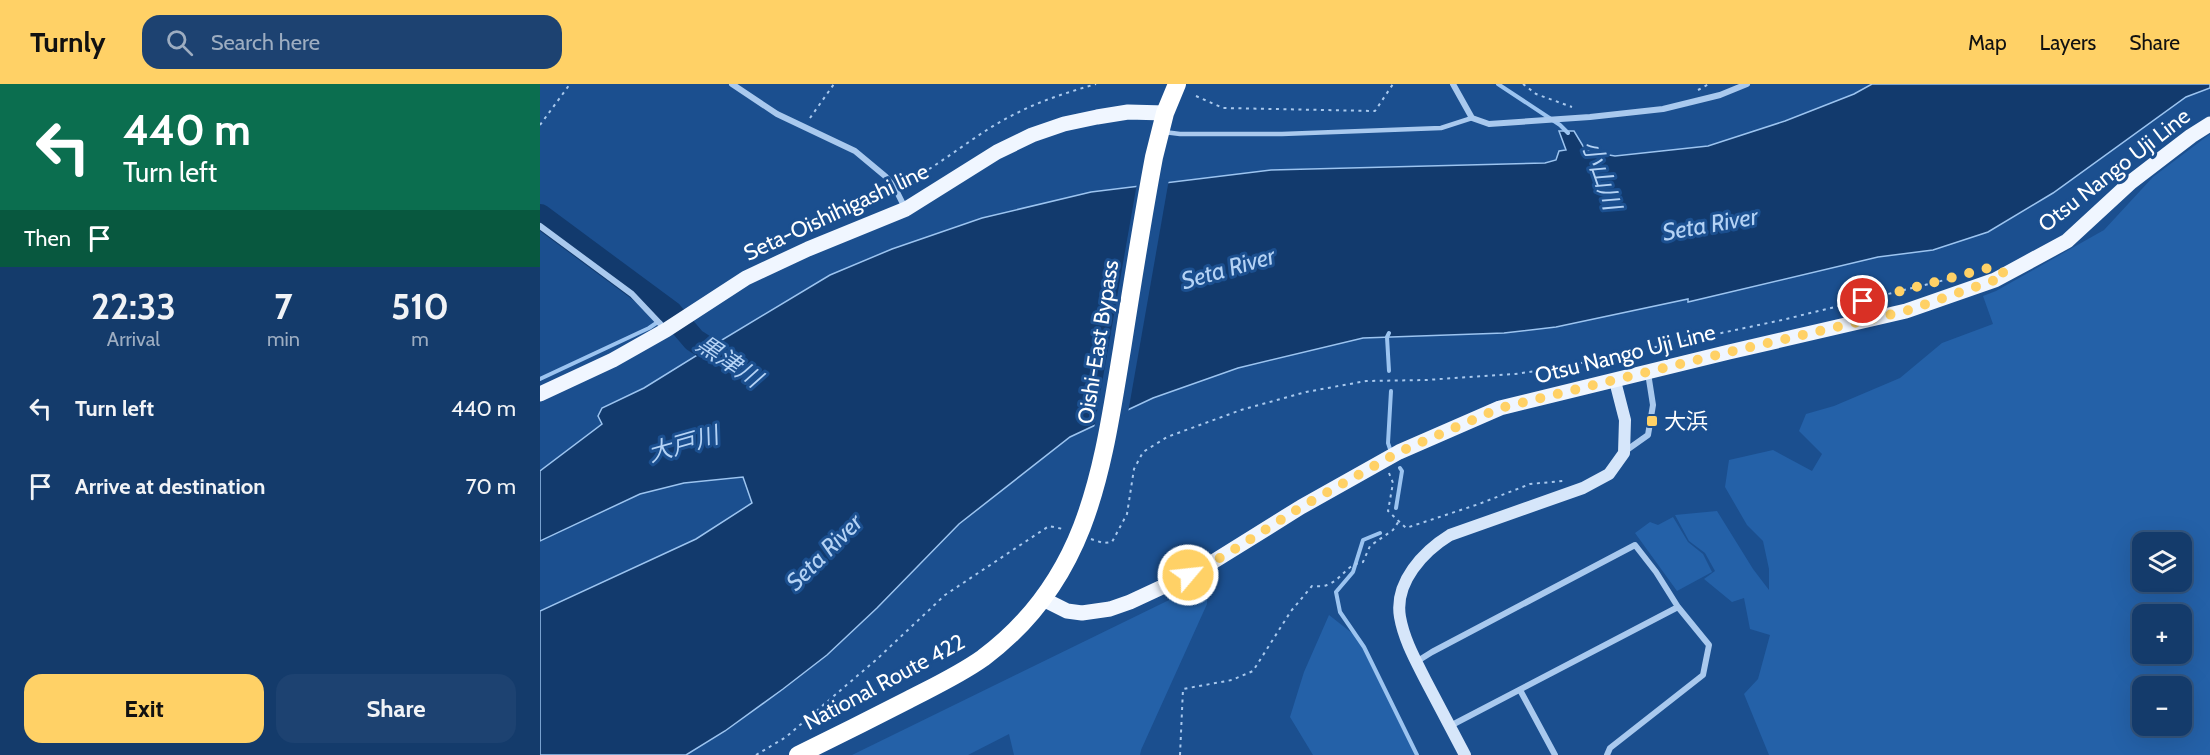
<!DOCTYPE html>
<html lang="en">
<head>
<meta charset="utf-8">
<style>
  :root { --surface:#143b6b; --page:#1d4271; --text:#f1f3f6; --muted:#9dadc1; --line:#33557e; --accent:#ffd166 }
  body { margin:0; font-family:Cabin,"Noto Sans JP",sans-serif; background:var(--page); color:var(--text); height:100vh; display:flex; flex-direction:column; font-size:22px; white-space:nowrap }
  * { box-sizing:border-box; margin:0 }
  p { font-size:20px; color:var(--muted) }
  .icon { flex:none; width:33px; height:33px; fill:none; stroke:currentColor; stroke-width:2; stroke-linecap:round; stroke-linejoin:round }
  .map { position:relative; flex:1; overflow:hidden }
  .panel { display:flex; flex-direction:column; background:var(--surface); width:540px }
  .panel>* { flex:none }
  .guide { background:#0b6e4f; color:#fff; overflow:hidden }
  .buttons { position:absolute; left:1592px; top:448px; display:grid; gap:12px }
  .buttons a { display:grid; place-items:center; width:60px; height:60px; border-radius:12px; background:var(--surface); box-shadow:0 6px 24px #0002,0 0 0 2px var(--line); font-size:30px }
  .pin { position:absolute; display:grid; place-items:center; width:51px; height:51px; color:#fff; margin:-26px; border:3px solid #fff; border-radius:50%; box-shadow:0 2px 6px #0007 }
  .me { position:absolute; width:66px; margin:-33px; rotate:62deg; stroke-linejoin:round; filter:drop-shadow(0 0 4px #0008) }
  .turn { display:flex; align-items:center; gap:21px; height:126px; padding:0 24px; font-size:27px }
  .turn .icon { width:78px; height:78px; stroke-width:2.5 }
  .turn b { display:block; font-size:42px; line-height:51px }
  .then { display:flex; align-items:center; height:57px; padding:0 24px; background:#0003; gap:12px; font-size:22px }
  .eta { display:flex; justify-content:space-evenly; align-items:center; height:102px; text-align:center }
  .eta b { font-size:36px; font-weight:800; line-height:42px }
  .primary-button { display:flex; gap:12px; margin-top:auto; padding:12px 24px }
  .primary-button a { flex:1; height:69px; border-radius:18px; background:var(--accent); color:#111; font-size:24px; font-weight:800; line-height:69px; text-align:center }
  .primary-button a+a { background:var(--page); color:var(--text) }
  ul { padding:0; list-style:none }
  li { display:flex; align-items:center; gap:18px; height:78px; padding:0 24px }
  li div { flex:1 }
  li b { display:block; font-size:22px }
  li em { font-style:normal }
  header { display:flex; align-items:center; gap:36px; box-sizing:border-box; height:84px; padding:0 30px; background:var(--accent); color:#111 }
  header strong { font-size:28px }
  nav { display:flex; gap:33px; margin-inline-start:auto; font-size:21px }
  .search { width:420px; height:54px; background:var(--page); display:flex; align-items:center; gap:15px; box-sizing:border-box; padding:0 21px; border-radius:18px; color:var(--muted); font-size:22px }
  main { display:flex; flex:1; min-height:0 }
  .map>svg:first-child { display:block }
  .green { fill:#2461a8; fill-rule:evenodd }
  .water { fill:#123a6d; stroke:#9cc4f0; stroke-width:1.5 }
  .pier { fill:#1b4f8f }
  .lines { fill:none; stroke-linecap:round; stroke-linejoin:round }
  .stream { stroke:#9cc4f0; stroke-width:4 }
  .river { stroke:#123a6d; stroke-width:24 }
  .path { stroke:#a9c9ee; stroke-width:2; stroke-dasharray:3 4.5; stroke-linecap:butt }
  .lane { stroke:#a9c9ee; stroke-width:4.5 }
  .street { stroke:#a9c9ee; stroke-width:6 }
  .secondary { stroke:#d6e6fa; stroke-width:12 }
  .primary { stroke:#f0f6ff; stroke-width:15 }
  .highway { stroke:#fff; stroke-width:18 }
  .route { stroke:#ffd166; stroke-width:10; stroke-dasharray:0 18 }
  .poi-dot { fill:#ffd166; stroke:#1b4f8f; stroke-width:2 }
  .labels { text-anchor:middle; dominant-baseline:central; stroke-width:6; stroke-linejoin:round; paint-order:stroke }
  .street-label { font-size:22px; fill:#fff; stroke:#1b4f8f }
  .poi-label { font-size:22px; fill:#fff; stroke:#1b4f8f; text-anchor:start }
  .water-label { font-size:24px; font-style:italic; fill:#b5d3f5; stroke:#1b4f8f }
</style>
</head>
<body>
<header>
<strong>Turnly</strong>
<div class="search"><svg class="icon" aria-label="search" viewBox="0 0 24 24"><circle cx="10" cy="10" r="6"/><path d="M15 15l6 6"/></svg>Search here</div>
<nav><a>Map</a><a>Layers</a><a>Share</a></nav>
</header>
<main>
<section class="panel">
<div class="guide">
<div class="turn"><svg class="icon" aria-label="left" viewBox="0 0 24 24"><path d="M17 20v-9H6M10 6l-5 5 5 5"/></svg><div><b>440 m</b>Turn left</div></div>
<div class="then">Then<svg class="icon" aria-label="arrive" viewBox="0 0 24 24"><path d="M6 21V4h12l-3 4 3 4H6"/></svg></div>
</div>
<div class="eta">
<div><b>22:33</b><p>Arrival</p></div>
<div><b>7</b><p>min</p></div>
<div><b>510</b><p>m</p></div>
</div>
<ul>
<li><svg class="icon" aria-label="left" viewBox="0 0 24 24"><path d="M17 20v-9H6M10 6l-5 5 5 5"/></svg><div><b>Turn left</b></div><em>440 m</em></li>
<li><svg class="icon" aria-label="arrive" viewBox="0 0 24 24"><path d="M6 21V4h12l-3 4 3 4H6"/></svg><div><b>Arrive at destination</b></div><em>70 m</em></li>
</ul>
<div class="primary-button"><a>Exit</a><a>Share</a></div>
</section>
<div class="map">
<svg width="1670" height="671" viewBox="0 0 1670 671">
  <rect width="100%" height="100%" fill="#1b4f8f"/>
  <path class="green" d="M1670,50v621h-441l-25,-61 14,-15 12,-44 -20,-6 -6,-31 -12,4 -28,-23 11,-8 -10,-18 -16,-12 -14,-26 42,-4 36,58 16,21v-21l-6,-28 -16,-16 -22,-38 4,-27 44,-10 39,21 10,-17 -23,-23 7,-17 28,-8 66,-28 42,-35 51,-19 -10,-28 13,-5 108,-61 49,-53zM1602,459h39v39h-39zM1602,531h39v39h-39zM1602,603h39v39h-39z
    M1133,433l15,25 15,12 9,18 -35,19 -42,-58 15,-11 8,3z
    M668,497l-1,23 -66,146 -1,5h-126l-5,-21 -41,21h-116z
    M789,531l28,22 59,118h-103l-23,-38 14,-45z"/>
  <path class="water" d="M1332,0h338v4l-24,9 -133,96 -65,39 -55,18 -55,7 -190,45v-3l-132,28 -52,6 -141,5 -125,30 -85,30 -83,39 -111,87 -82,84 -50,47 -44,34 -58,42 -39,24h-146v-144l156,-72 56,-36 -9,-26 -59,6 -44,11 -100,47v-70l62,-47 -4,-8 4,-8 42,-20 55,-34 -15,-24 8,-3 20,19 118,-71 62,-26 90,-31 109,-26 180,-22 274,-7 11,-3 3,-9 7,-1 -7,-19h15l12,20 29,5 93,-10 77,-25 69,-27z"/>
  <path class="pier" d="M629,95l-41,234 -34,16 43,-246z"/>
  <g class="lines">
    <path class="stream" d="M958,0l62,41 8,8
      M849,249l-2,4 2,34
      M0,295l109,-51 22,-15
      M850,365l-2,-6 3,-52
      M856,424l6,-37 -2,-3
      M840,449l-17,7 -10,32 -17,20 4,20 24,35 53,108"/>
    <path class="river" d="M0,132l131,97 23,27 17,11"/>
    <path class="path" d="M983,0l13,10 36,13
      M1158,6l11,-6
      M656,12l27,12 152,3 18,-27
      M270,34l24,-34
      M0,41l30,-41
      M363,100c40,-20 74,-52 114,-71 25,-13 52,-21 79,-29
      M849,389l4,10 -5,28 18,17 73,-24 51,-20 33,-3
      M551,455l12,4 9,-1 15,-28 7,-45 9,-17 24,-15 74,-27 65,-18 60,-11 60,-1 89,-6 43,-6 224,-48 171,-42
      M216,671l30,-18 91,-78 68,-64 104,-69 14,3
      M640,671l3,-66 49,-9 21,-9 38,-60 21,-25c5,0 11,1 15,-1 16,-6 18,-20 36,-23l7,-16 23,-16 6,-9"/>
    <path class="lane" d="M624,48l16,2h102l159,-6 31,-10"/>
    <path class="street" d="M192,0l45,30 78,37 30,25 10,12 10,20
      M913,0l19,34 17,6 101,-7 73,-8 57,-14 27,-11
      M0,142l92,68 34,36
      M1084,368l24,-17 5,-30 -5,-32
      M876,578l16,-10 203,-107 21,27 22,35 31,38 -6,30 -93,73 -3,7
      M980,606l35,65
      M910,642l228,-119"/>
    <path class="secondary" d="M925,671c-13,-25 -26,-49 -39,-74 -10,-20 -22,-41 -26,-64 -6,-35 24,-66 50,-82l133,-47 26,-14 15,-21 1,-33 -10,-39"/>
    <path class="primary" d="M0,310l73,-34 53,-30 80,-52 62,-29 98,-40 91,-57 35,-17 32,-11 33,-7 31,-5 37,1
      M503,515l24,12 15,2 28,-4 20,-7 73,-34 98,-61 98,-55 101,-44 229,-56 177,-41 89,-31 72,-39 64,-59 60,-46 19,-12"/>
    <path class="highway" d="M258,671c37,-18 73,-36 110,-55 25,-13 51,-25 75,-42 106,-79 119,-188 139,-309 10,-64 20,-128 32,-192l11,-44 12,-29"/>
  </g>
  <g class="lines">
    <path class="route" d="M648,491l39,-21 74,-47 98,-55 101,-44 229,-56 177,-41 89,-31 11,-6 -14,-7 -129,34"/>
  </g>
  <rect class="poi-dot" x="1106" y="331" width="12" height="12" rx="3"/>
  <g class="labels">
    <g class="street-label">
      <text transform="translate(1574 86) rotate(-38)">Otsu Nango Uji Line</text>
      <text transform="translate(296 128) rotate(-25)">Seta-Oishihigashi line</text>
      <text transform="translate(558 258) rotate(-81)">Oishi-East Bypass</text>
      <text transform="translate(1085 270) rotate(-14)">Otsu Nango Uji Line</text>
      <text transform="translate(344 598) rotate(-28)">National Route 422</text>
    </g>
    <g class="poi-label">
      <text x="1124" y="337">大浜</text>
    </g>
    <g class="water-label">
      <text transform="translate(1062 91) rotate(71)">小山川</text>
      <text transform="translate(1170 140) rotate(-10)">Seta River</text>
      <text transform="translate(688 184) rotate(-16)">Seta River</text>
      <text transform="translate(189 277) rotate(34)">黒津川</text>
      <text transform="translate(143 360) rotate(-16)">大戸川</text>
      <text transform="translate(284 468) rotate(-45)">Seta River</text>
    </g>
  </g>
</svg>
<div class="buttons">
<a><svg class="icon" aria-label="layers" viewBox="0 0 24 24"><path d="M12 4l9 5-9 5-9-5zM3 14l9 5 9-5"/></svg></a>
<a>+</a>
<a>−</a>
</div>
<div class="pin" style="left:1323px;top:217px;background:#d93025"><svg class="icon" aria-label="arrive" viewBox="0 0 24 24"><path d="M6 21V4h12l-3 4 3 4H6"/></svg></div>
<svg class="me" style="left:648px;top:491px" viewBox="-20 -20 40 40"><circle r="17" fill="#ffd166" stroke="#fff" stroke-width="3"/><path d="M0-11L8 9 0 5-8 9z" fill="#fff"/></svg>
</div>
</main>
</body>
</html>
